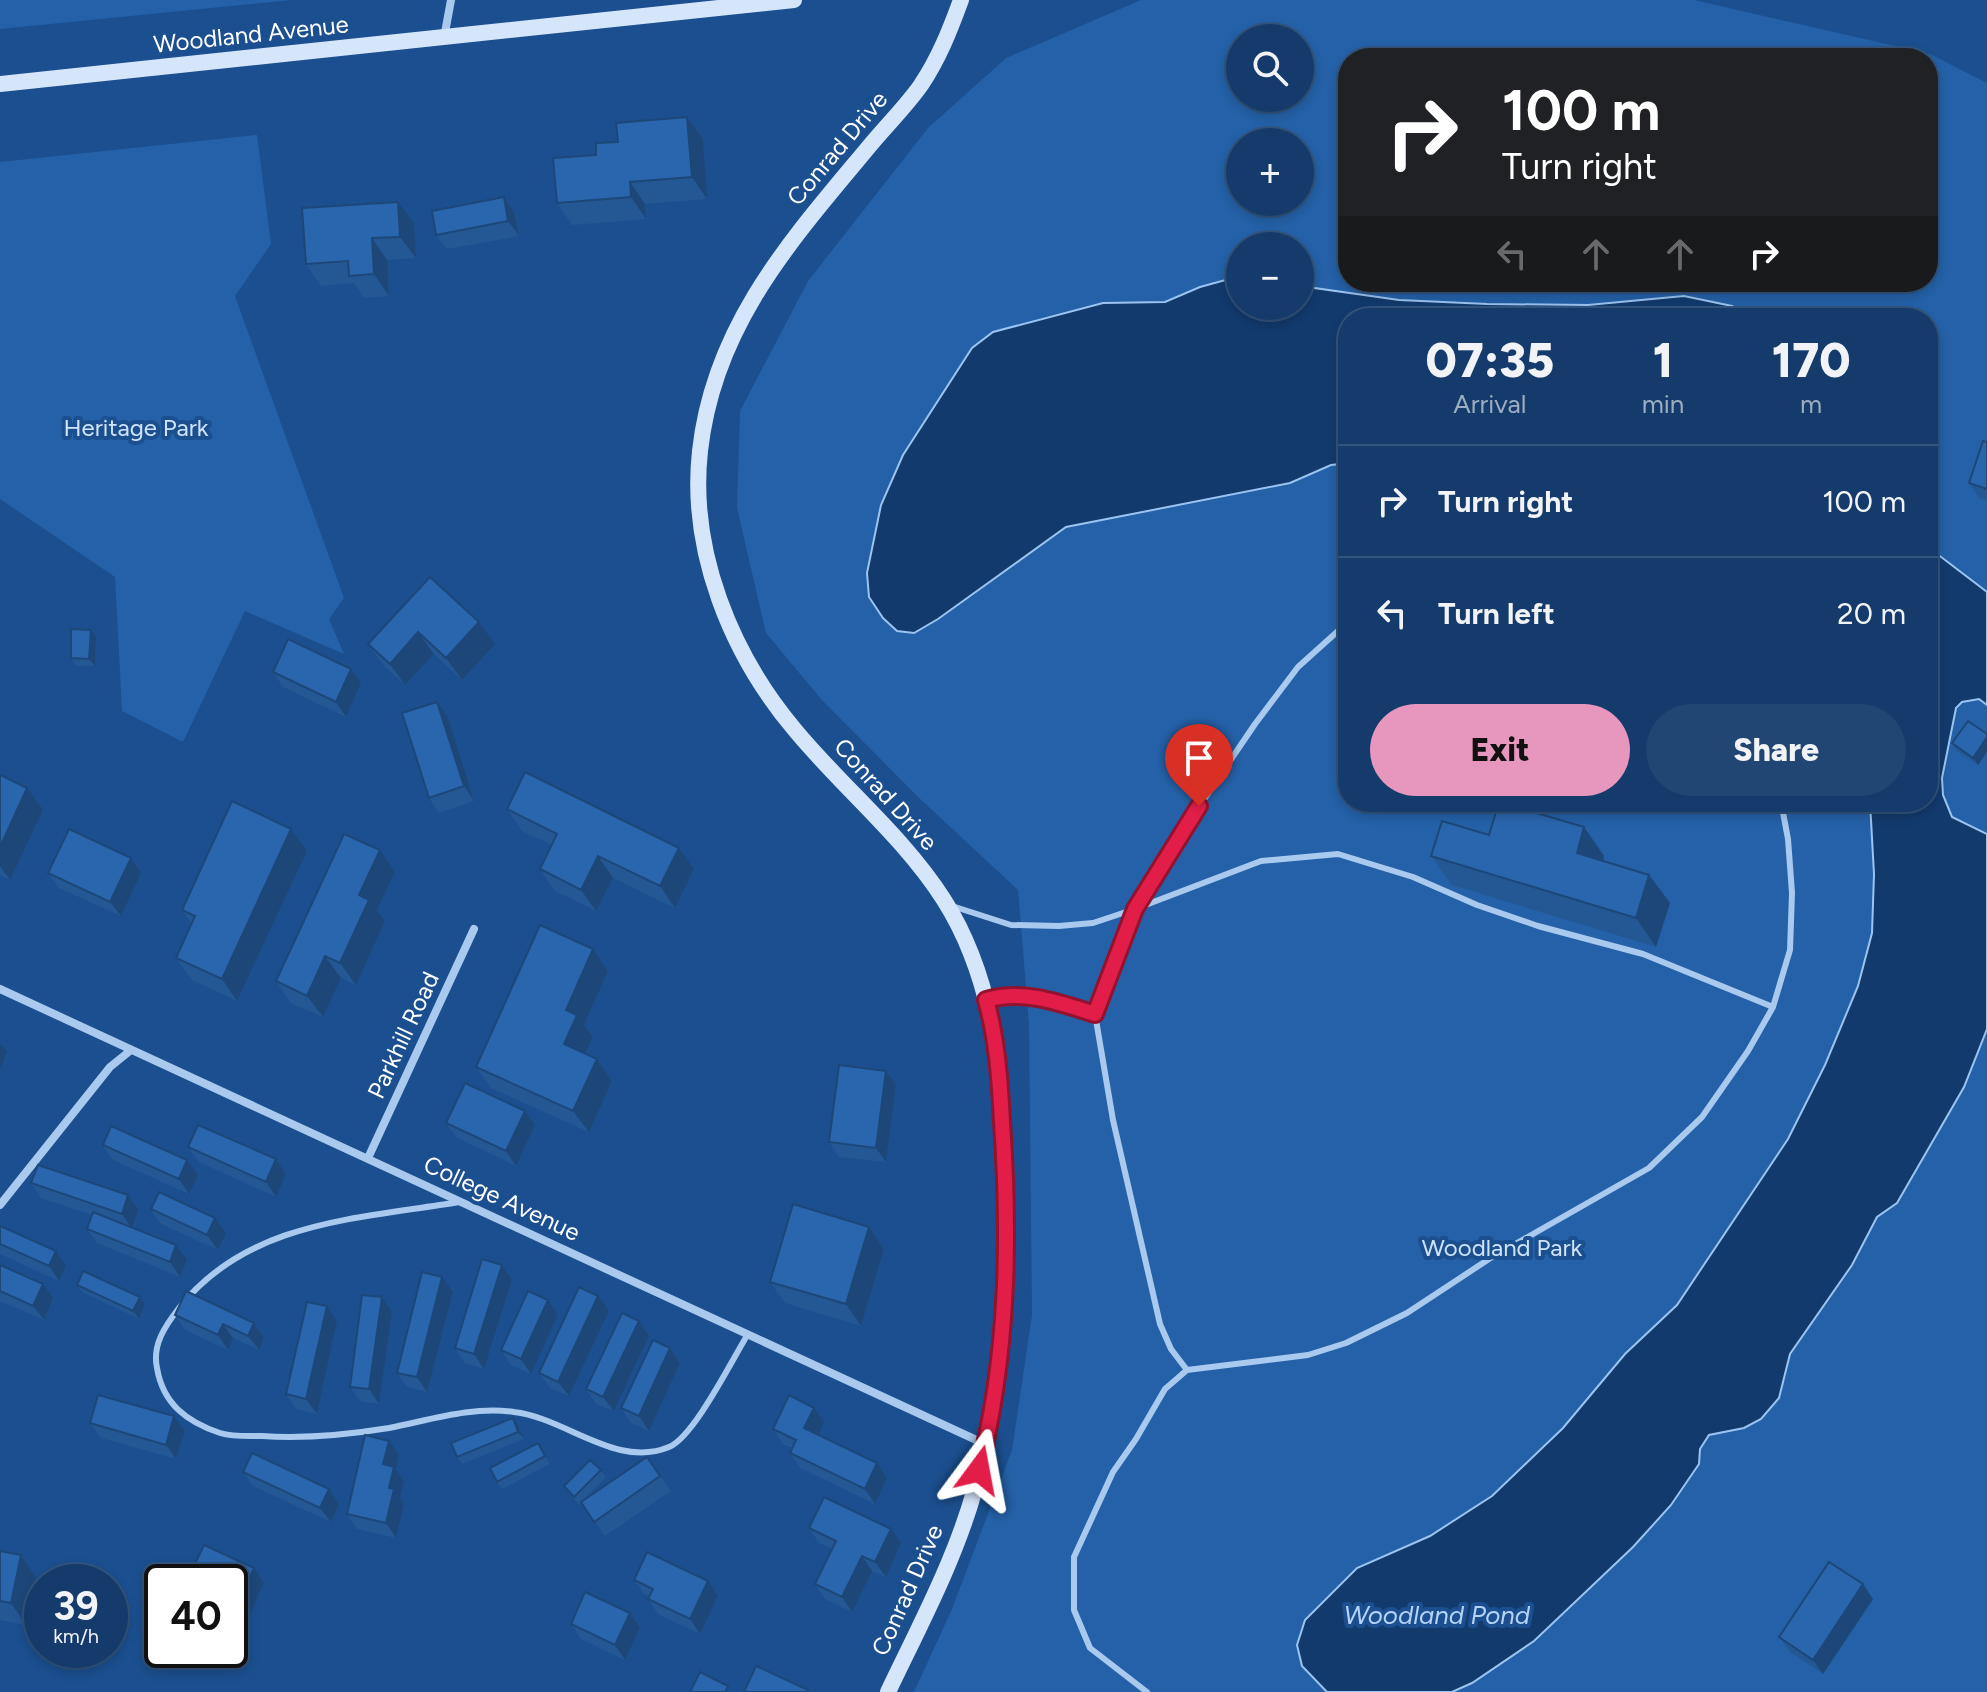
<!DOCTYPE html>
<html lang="en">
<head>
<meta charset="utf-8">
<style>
  :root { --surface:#143b6b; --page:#214673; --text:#f1f3f6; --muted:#9dadc1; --line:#33557e; --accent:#e797bd }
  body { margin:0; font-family:Figtree,sans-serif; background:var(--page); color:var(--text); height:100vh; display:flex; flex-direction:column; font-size:30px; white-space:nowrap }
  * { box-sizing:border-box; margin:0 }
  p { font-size:26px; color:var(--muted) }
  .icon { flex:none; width:44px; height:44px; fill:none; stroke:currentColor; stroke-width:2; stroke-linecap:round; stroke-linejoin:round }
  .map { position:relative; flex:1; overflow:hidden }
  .sheet { position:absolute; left:1338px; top:308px; width:600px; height:504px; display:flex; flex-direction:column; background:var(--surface); border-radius:32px; box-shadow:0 4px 12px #0003,0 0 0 2px var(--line) }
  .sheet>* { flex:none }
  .banner { position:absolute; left:1338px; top:48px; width:600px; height:244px; border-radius:32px; box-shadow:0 4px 12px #0003,0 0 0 2px var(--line); background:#202124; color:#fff; overflow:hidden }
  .buttons { position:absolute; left:1226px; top:24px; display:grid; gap:16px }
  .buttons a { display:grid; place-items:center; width:88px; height:88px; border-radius:50%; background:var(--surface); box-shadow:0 4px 12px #0003,0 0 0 2px var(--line); font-size:40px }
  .speed { position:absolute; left:24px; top:1564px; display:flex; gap:16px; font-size:40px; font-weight:700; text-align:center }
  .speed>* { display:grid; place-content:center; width:104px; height:104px; border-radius:50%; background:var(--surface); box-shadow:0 4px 12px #0003,0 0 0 2px var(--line); line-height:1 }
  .speed small { font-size:20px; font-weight:400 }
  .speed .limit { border:4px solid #111; border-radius:12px; background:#fff; color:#111 }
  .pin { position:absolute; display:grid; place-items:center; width:68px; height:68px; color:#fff; margin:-82px -34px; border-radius:50% 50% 50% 0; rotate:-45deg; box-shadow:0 0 8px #0007 }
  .pin .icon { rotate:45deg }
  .me { position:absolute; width:88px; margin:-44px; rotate:13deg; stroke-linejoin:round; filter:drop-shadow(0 0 6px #0008) }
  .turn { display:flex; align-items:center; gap:28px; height:168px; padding:0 32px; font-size:36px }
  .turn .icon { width:104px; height:104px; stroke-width:2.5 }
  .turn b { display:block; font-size:56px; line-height:68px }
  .lanes { display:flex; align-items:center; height:76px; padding:0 32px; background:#0003; justify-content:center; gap:40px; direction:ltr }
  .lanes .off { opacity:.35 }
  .eta { display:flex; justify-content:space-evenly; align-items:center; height:136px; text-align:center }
  .eta b { font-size:48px; font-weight:800; line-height:56px }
  .primary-button { display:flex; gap:16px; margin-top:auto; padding:16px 32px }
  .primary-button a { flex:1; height:92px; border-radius:48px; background:var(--accent); color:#111; font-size:32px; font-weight:800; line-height:92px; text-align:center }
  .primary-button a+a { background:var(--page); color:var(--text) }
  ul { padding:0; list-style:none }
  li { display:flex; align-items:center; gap:24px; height:112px; padding:0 32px; border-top:2px solid var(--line) }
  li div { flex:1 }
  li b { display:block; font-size:30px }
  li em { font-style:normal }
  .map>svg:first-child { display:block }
  .green { fill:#2461a8; fill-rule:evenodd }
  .water { fill:#123a6d; stroke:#9cc4f0; stroke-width:2 }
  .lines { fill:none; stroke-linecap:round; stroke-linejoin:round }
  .lane { stroke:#a9c9ee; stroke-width:6 }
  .street { stroke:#a9c9ee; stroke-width:8 }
  .secondary { stroke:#d6e6fa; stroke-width:16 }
  .wall { fill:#245895 }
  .shaded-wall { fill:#1d4779 }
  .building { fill:#2a66ad; stroke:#1d4779; stroke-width:2 }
  .route-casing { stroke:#92132f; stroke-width:20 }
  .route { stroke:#e11d48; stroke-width:14 }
  .labels { text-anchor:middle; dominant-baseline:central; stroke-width:8; stroke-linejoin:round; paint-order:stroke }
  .street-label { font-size:24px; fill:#fff; stroke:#1b4f8f }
  .park-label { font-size:24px; fill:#cfe3fa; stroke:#1b4f8f }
  .water-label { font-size:26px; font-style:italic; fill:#b5d3f5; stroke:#1b4f8f }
</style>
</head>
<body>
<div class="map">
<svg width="1987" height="1692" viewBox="0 0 1987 1692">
  <rect width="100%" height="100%" fill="#1b4f8f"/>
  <path class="green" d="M0,0h292l-292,29z
    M1141,0h553l236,54 57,29v1609h-1073l38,-83 60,-159 20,-135 -3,-291 -11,-134 -101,-94 -96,-97 -55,-66 -29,-125 3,-97 68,-130 120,-153 78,-70zM1240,38h60v60h-60zM1348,58h580v224h-580zM1240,142h60v60h-60zM1240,246h60v60h-60zM1348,318h580v484h-580z
    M257,135l14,109 -36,52 109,302 -15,21 15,35 -99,-43 -62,131 -61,-31 -7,-134 -115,-78v-337z"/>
  <path class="water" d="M1240,276v30h60v-20l99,14 88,4 101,1 96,-9 48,10 23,12h-407v145l-17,2 -41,18 -224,44 -128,92 -24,14 -17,-2 -14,-13 -14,-21 -2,-24 14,-68 22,-50 69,-107 21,-16 110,-29 62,-1 35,-15z
    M1928,547l59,45v113l-8,-6 -17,3 -6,6 -14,70 1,17 9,22 35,17v195l-23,58 -67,116 -20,14 -25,48 -62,89 -11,44 -18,21 -17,9 -35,7 -9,14 -1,15 -28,41 -38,42 -99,94 -62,42 -20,9h-125l-25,-26 -5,-21 8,-25 52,-52 73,-32 62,-40 71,-68 62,-74 52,-49 111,-166 37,-74 33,-79 14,-53 2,-59 -4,-72h58z"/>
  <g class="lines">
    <path class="lane" d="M952,906l59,19 48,1 34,-3 42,-14 32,-55 88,-130 43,-57 50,-45
      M986,1000c37,-11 73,3 109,14
      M459,1202c-102,17 -211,19 -280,106 -14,18 -27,37 -22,60 6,36 30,54 63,65 13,4 29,3 42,3 43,3 84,-1 127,-8 41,-8 83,-22 125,-16 52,6 102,57 155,35 25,-10 64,-89 79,-113
      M1187,1370l121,-15 38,-12 61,-30 82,-54 160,-91 53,-51 46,-66 25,-44 17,-57 2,-57 -4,-54 -7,-37
      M1147,1692l-57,-44 -16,-38v-53l39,-85 23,-33 29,-50 22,-19 -16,-21 -11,-25 -47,-204 -18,-106 40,-105 126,-48 77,-7 75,23 64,28 61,21 105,28 130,53"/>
    <path class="street" d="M444,38l7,-38
      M0,989l985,455
      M368,1158l106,-229
      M0,1205l110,-138 21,-17"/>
    <path class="secondary" d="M0,84l794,-84
      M888,1692c31,-65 66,-130 86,-200 27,-95 32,-191 31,-290 0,-101 -5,-214 -61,-302 -41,-64 -101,-112 -149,-170 -64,-76 -106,-179 -95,-279 14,-128 94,-214 172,-308 16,-19 35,-38 49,-58 18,-27 29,-55 40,-85"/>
  </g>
  <path class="wall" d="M687,117l16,22 4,60 -62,5 1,15 -74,6 -15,-22 39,-48 22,-13z
    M504,197l10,15 5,24 -72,13 -11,-14z
    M414,223l2,35 -29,2 2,36 -25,2 -10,-15 -33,3 -15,-22z
    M1987,442v58l-8,-2 -10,-15z
    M479,622l16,22 -33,36 -28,-26 -29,31 -21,-19 -16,-22z
    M91,630l5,7 -1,29h-19l-5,-8z
    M273,672l88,11 -15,34 -63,-30z
    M448,717l26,84 -35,12 -10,-15z
    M1987,734v18l-9,13 -21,-14 -5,-8z
    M0,775l43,35 -33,70 -10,-5z
    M507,809l187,60 -19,39 -62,-30 -17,33 -41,-20 -15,-22 12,-24 -30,-14z
    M1584,827l20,29 -1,5 46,14 21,28 -14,44 -204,-62 -21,-29 58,-21z
    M307,851l-70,150 -45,-21 -16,-22 16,-34 -10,-14z
    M131,858l10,15 -20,43 -62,-28 -11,-15z
    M395,872l-18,38 8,11 -29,64 -15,-7 -18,39 -32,-14 -15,-22z
    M608,971l-24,54 9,12 -8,16 12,6 15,22 -23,51 -98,-44 -15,-21z
    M886,1071l10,14 -10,77 -47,-5 -10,-15z
    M525,1111l10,14 -19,41 -60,-29 -10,-14z
    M103,1145l95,30 -9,19 -76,-34z
    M188,1147l88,12 10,15 -10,23 -77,-35z
    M31,1183l107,27 -5,17 54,33 -7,17 -83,-34 -10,-14 5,-14 -51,-17z
    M151,1209l75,24 -8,17 -57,-26z
    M0,1226l66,40 -7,15 -59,-27z
    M869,1227l15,22 -23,77 -76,-23 -15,-21z
    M0,1265l43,19 10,14 -9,22 -44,-19z
    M442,1277l11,15 -26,100 -20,-5 -10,-14z
    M512,1280l-28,89 -19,-6 -10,-15z
    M77,1285l68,19 -6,15 -57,-27z
    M382,1297l10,15 -13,92 -19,-3 -10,-14z
    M327,1306l10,15 -20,93 -21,-5 -10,-15z
    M609,1311l-40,85 -19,-8 -11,-15z
    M175,1315l79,8 10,15 -5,12 -26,-12 -5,12 -43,-20z
    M558,1315l-27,59 -20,-9 -10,-15z
    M649,1336l-35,75 -18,-7 -10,-15z
    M670,1348l10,15 -31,68 -18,-8 -10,-15z
    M814,1408l10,14 -6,13 69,43 -12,26 -75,-36 -10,-15 2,-5 -9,-4 -10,-15z
    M174,1416l11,15 -9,28 -75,-21 -11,-15z
    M518,1425l6,14 -62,25 -5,-7z
    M538,1443l12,21 -48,25 -5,-7z
    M399,1455l-3,14 8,12 -4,17 4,6 -8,34 -39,-9 -10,-15z
    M647,1457l24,34 -66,45 -24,-34z
    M601,1470l5,7 -27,27 -10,-10 -5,-8z
    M243,1472l96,32 -8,18 -78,-36z
    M809,1528l92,15 -15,34 -14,-6 -20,41 -27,-13 -10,-15 17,-35 -13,-6z
    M0,1551l21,4 15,22 -10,48 -26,-5z
    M254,1568l10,15 -14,31 -20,-9v-23h-36l-5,-6z
    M634,1580l84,16 -18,38 -42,-20 -10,-15 1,-2 -5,-3z
    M1873,1599l-50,75 -33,-22 -11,-15z
    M630,1613l10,15 -15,32 -44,-21 -10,-15z"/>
  <path class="shaded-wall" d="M687,117l16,22 4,60 -15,-22z
    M630,182l15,22 1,15 -15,-22z
    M504,197l10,15 5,24 -11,-15z
    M398,202l16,21 2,35 -16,-21z
    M372,238l15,22 2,36 -15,-22z
    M479,622l16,22 -33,36 -16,-22z
    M91,630l5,7 -1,29 -6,-7z
    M418,632l16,22 -29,31 -15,-21z
    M351,669l10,14 -15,34 -10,-15z
    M437,702l11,15 26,84 -10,-15z
    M1987,737v15l-9,13 -5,-7z
    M27,788l16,22 -33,70 -10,-14v-19z
    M1584,827l20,29 -7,25 -20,-28z
    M291,829l16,22 -70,150 -15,-22z
    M679,848l15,21 -19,39 -15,-22z
    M380,850l15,22 -18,38 8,11 -29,64 -16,-22 19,-68z
    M598,856l15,22 -17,33 -15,-21z
    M131,858l10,15 -20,43 -11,-14z
    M1649,875l21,28 -14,44 -20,-29z
    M593,949l15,22 -24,54 9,12 -14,29 -15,-22 2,-34z
    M325,956l16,22 -18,39 -16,-21z
    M1,1044l6,8 -7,17v-21z
    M597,1059l15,22 -23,51 -16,-21z
    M886,1071l10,14 -10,77 -10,-14z
    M525,1111l10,14 -19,41 -10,-15z
    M276,1159l10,15 -10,23 -10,-15z
    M187,1160l11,15 -9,19 -10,-15z
    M128,1195l10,15 -6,19 -10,-15z
    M215,1218l11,15 -8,17 -11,-15z
    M869,1227l15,22 -23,77 -15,-22z
    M176,1245l11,15 -7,17 -10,-15z
    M56,1251l10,15 -7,15 -10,-15z
    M502,1265l10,15 -28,89 -10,-15z
    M442,1277l11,15 -26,100 -10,-15z
    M43,1284l10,14 -9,22 -11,-14z
    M598,1296l11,15 -40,85 -11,-14z
    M140,1297l5,7 -6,15 -6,-8z
    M382,1297l10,15 -13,92 -10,-15z
    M548,1300l10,15 -27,59 -10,-15z
    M327,1306l10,15 -20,93 -11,-15z
    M639,1321l10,15 -35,75 -11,-14z
    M254,1323l10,15 -5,12 -11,-14z
    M223,1324l10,14 -5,12 -10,-15z
    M670,1348l10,15 -31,68 -10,-15z
    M814,1408l10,14 -9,21 -11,-15z
    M174,1416l11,15 -9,28 -10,-14z
    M513,1418l5,7 6,14 -6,-7z
    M389,1441l10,14 -3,14 8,12 -4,17 4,6 -8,34 -10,-15 -3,-59z
    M877,1463l10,15 -12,26 -10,-15z
    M329,1489l10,15 -8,18 -11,-14z
    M891,1529l10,14 -15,34 -11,-15z
    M21,1555l15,22 -10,48 -15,-22z
    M862,1556l10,15 -20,41 -10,-15z
    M254,1568l10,15 -14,31 -10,-15z
    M708,1581l10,15 -18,38 -10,-15z
    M1863,1584l10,15 -50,75 -10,-14z
    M630,1613l10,15 -15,32 -10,-15z"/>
  <path class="building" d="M687,117l5,60 -62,5 1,15 -74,6 -4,-45 43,-3v-12l22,-1 -2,-19z
    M504,197l4,24 -72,14 -4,-24z
    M398,202l2,35 -28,1 2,36 -25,2 -1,-15 -42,3 -4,-56z
    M1983,441l4,1v47l-18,-6z
    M430,577l49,45 -33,36 -28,-26 -28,32 -22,-20z
    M71,629l20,1 -2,29 -18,-1z
    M288,639l63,30 -15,33 -63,-30z
    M437,702l27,84 -35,12 -27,-85z
    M1968,721l19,13v3l-14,21 -21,-15z
    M525,772l154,76 -19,38 -62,-30 -17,34 -41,-21 17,-35 -50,-25z
    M0,775l27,13 -27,59z
    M232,801l59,28 -69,150 -46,-21 19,-42 -13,-6z
    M1499,802l85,25 -7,26 72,22 -13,43 -205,-62 11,-35 47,14z
    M69,829l62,29 -21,44 -62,-29z
    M344,834l36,16 -21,45 10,5 -29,63 -15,-7 -18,40 -31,-15z
    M540,925l53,24 -27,61 11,5 -13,29 33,15 -24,52 -97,-44z
    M839,1065l47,6 -10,77 -47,-6z
    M465,1083l60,28 -19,40 -60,-28z
    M198,1125l78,34 -10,23 -78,-35z
    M111,1126l76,34 -8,19 -76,-34z
    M38,1165l90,30 -6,19 -91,-31z
    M159,1192l56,26 -8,17 -56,-26z
    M793,1204l76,23 -23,77 -76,-22z
    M93,1212l83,33 -6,17 -83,-33z
    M0,1226l56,25 -7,15 -49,-22z
    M482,1259l20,6 -28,89 -19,-6z
    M0,1265l43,19 -10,22 -33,-15z
    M83,1271l57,26 -7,14 -56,-26z
    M422,1272l20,5 -25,100 -20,-4z
    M579,1287l19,9 -40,86 -19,-9z
    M186,1291l68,32 -6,13 -25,-12 -5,11 -43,-20z
    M528,1291l20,9 -27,59 -20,-9z
    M362,1295l20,2 -13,92 -19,-2z
    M307,1302l20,4 -21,93 -20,-5z
    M622,1313l17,8 -36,76 -17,-8z
    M653,1340l17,8 -31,68 -18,-8z
    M98,1395l76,21 -8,29 -76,-22z
    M789,1395l25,13 -10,20 73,35 -12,26 -75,-36 6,-13 -23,-11z
    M513,1418l5,14 -61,25 -6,-14z
    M365,1435l24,6 -6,23 11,3 -5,21 5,1 -8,34 -39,-9z
    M538,1443l7,13 -48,26 -7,-14z
    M252,1453l77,36 -9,19 -77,-36z
    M647,1457l13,19 -66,46 -13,-20z
    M590,1460l11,10 -27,27 -10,-11z
    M824,1497l67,32 -16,33 -13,-6 -20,41 -27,-13 21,-43 -27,-13z
    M204,1545l50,23 -14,31 -10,-4v-13h-28l-13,-6z
    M0,1551l21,4 -10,48 -11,-2z
    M647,1552l61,29 -18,38 -42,-20 5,-10 -19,-9z
    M1829,1562l34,22 -50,76 -34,-23z
    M585,1592l45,21 -15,32 -44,-21z
    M756,1666l52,24v2h-64z
    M700,1672l28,14 -3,6h-35z"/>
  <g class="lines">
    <g class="route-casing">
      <path id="route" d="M979,1470c29,-113 31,-232 23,-348 -2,-40 -5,-83 -16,-122 37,-11 74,3 109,14l40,-105 64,-103"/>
    </g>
    <use href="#route" class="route"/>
  </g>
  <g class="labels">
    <g class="street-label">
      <text transform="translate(251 34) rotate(-6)">Woodland Avenue</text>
      <text transform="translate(837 148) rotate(-50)">Conrad Drive</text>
      <text transform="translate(886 794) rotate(48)">Conrad Drive</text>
      <text transform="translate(403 1035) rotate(-65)">Parkhill Road</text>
      <text transform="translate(502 1198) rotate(25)">College Avenue</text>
      <text transform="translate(907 1590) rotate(-66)">Conrad Drive</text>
    </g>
    <g class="park-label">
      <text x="136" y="427">Heritage Park</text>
      <text x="1502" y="1247">Woodland Park</text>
    </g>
    <g class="water-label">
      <text x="1437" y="1615">Woodland Pond</text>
    </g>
  </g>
</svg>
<div class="buttons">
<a><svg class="icon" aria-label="search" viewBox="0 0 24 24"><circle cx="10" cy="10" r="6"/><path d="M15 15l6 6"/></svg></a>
<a>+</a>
<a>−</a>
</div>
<div class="speed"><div>39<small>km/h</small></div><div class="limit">40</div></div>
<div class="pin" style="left:1199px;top:806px;background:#d93025"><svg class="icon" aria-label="arrive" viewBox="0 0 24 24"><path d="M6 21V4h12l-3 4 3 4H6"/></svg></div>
<svg class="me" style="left:979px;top:1470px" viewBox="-20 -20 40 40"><path d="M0-17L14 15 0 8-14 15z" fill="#e11d48" stroke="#fff" stroke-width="4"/></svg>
<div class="banner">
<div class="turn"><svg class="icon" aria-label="right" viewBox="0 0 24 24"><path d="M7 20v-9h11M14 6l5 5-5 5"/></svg><div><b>100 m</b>Turn right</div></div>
<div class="lanes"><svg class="icon off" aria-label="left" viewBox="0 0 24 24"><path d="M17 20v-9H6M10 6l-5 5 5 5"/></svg><svg class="icon off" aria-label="ahead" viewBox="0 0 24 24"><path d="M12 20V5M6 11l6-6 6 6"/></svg><svg class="icon off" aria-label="ahead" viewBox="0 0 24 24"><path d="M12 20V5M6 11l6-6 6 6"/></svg><svg class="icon" aria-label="right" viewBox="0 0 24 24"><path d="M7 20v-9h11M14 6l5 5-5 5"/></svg></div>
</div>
<section class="sheet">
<div class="eta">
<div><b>07:35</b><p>Arrival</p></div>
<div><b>1</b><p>min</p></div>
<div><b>170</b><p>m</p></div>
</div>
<ul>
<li><svg class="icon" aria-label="right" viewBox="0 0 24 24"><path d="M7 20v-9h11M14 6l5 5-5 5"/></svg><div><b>Turn right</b></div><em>100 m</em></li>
<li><svg class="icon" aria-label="left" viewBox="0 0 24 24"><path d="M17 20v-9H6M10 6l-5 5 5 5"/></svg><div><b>Turn left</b></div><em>20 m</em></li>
</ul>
<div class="primary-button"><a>Exit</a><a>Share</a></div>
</section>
</div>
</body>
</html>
